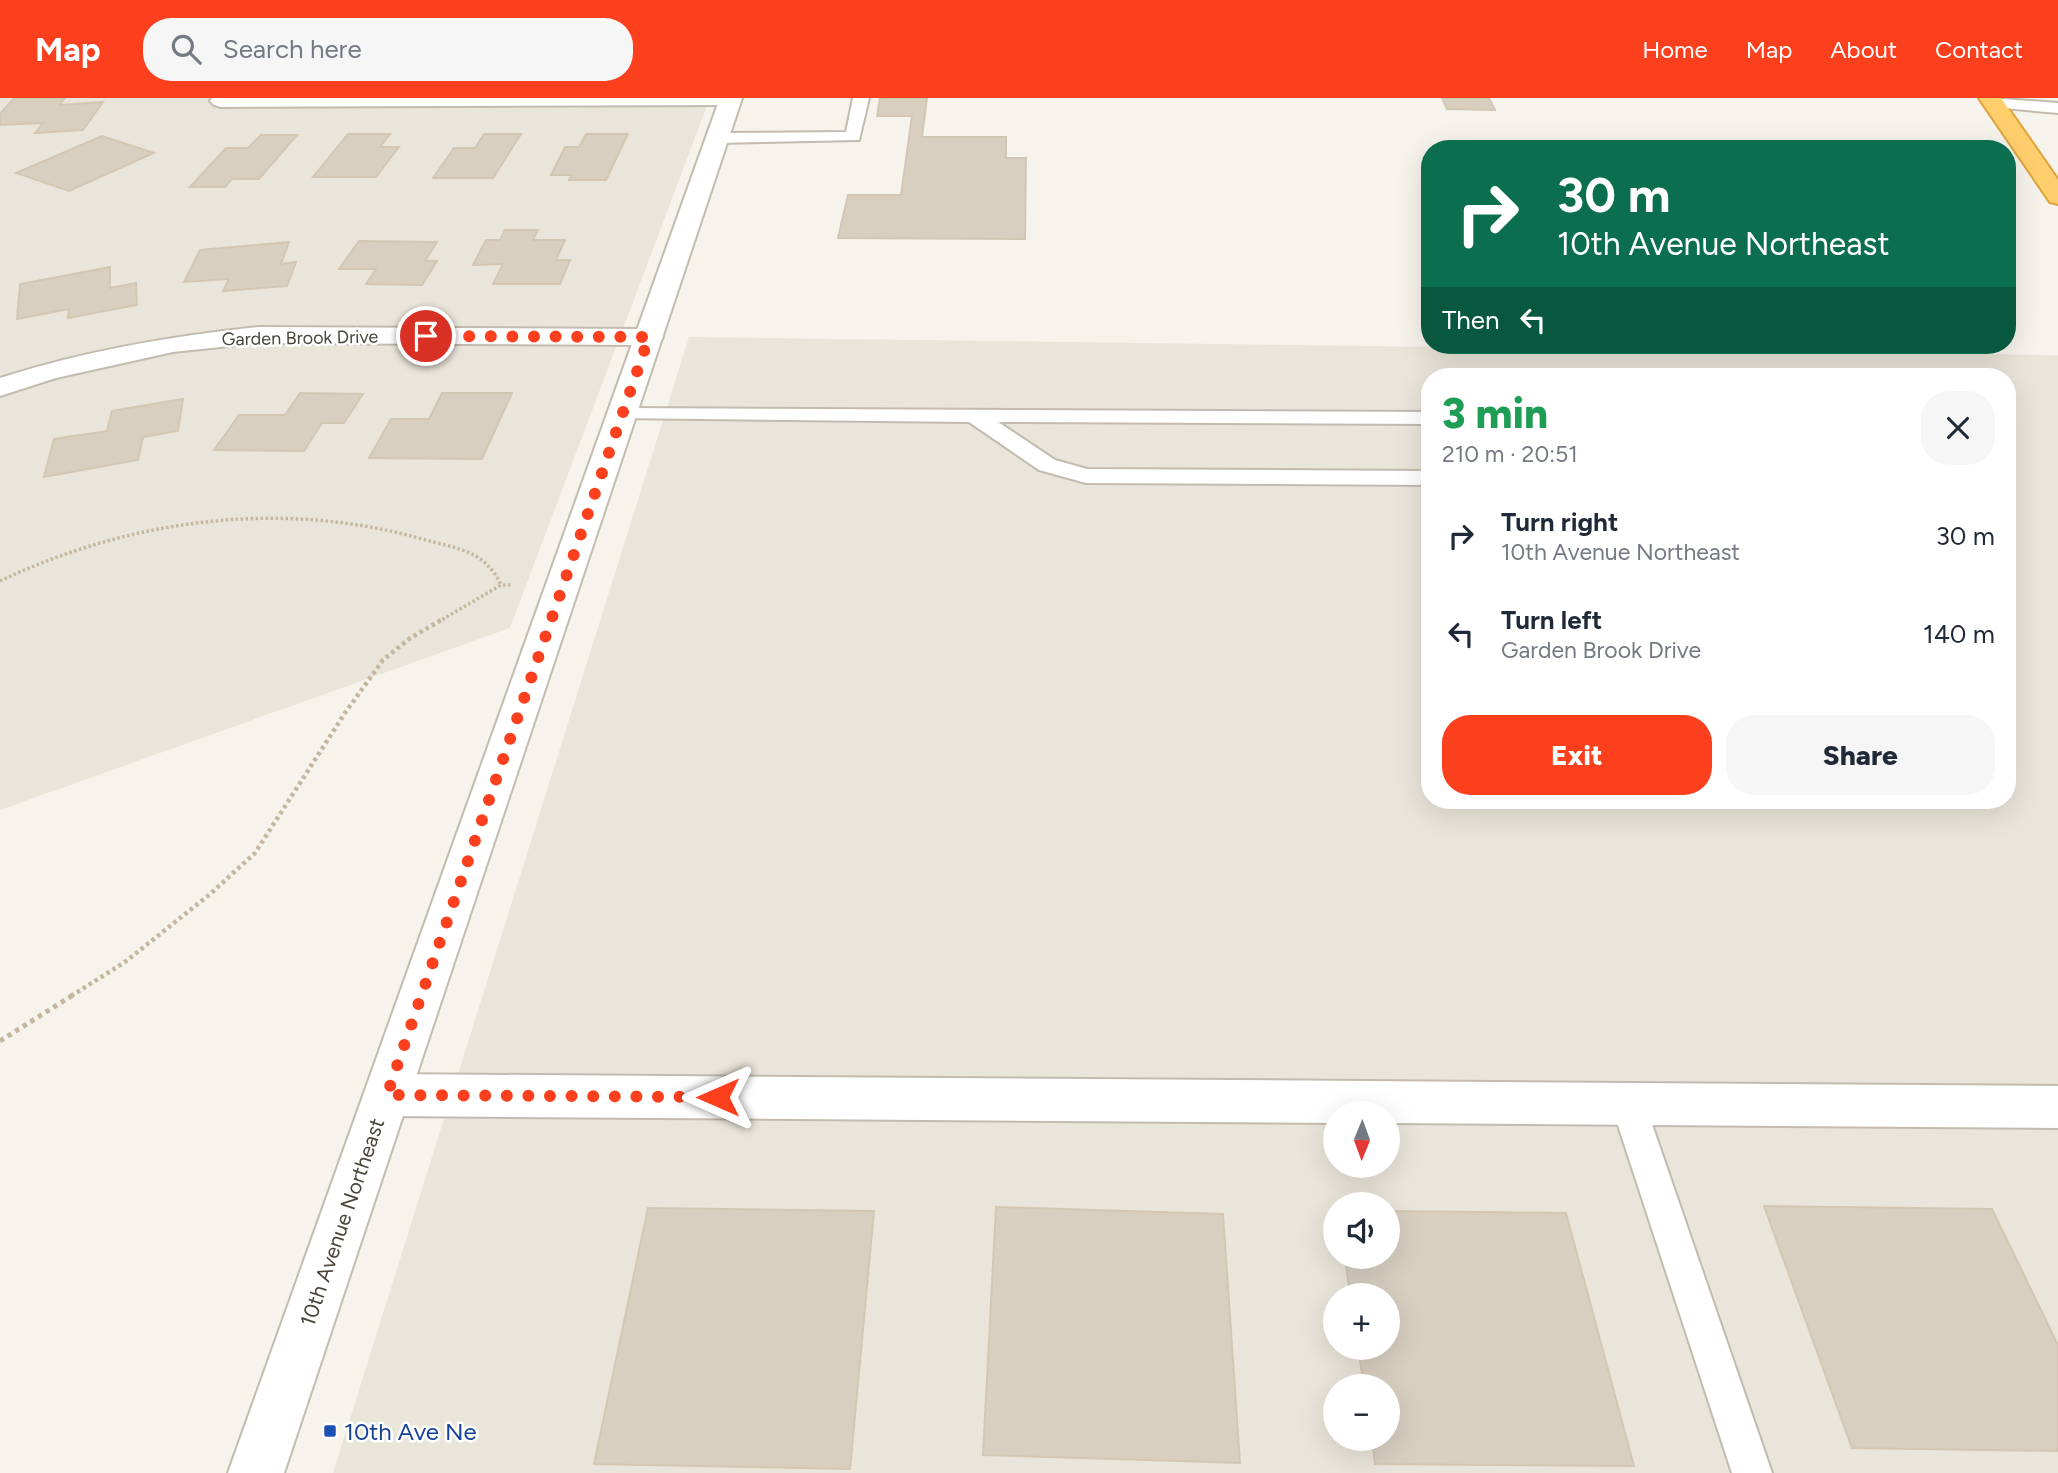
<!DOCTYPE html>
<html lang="en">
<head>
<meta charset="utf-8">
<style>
  :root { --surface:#fff; --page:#f6f6f7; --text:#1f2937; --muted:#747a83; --accent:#fc3f1d }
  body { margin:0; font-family:Figtree,sans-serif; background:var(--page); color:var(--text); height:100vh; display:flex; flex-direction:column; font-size:26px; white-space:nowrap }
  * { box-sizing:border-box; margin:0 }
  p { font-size:23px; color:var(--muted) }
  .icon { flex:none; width:38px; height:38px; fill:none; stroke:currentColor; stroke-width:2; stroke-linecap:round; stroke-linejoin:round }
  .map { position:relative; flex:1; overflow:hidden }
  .panel { position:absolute; left:1421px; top:270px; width:595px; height:441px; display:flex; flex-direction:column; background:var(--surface); border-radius:28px; box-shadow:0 7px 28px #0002 }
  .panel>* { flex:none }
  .hud { position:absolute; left:1421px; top:42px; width:595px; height:214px; border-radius:28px; box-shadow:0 7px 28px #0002; background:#0b6e4f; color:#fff; overflow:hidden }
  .needle { width:46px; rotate:181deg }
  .controls { position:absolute; left:1323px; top:1003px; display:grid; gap:14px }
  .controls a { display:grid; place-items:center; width:77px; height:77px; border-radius:50%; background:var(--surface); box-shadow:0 7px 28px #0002; font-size:35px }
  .pin { position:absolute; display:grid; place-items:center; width:60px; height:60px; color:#fff; margin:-30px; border:4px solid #fff; border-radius:50%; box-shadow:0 2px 7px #0007 }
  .me { position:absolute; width:77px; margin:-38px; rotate:270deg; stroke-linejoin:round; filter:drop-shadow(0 0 5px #0008) }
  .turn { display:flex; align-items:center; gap:24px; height:147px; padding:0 21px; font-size:32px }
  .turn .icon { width:91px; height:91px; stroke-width:2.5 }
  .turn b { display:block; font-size:49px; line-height:60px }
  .then { display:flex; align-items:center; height:66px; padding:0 21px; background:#0003; gap:14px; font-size:26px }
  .round { display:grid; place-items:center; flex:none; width:74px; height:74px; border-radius:28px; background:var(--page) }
  .summary { display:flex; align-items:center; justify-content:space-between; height:119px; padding:0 21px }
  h1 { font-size:42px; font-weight:800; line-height:52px; color:#1e9e55 }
  .action { display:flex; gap:14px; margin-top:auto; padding:14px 21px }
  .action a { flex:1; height:80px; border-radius:28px; background:var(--accent); color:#fff; font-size:28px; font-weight:800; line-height:80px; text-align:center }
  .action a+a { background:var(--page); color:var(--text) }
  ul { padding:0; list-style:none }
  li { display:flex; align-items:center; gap:21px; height:98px; padding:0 21px }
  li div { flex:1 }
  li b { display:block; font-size:26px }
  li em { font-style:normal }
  header { display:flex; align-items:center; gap:42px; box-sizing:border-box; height:98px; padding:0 35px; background:var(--accent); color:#fff }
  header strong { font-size:33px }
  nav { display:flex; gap:38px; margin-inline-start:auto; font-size:24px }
  .search { width:490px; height:63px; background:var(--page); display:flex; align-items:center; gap:18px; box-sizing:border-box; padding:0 24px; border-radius:28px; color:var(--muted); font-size:26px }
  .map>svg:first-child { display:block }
  .residential { fill:#eae5da; fill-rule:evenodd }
  .building { fill:#d8cfc1; stroke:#d3c7b4; stroke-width:2 }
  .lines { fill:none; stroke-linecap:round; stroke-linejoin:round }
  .service-casing { stroke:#c2bbae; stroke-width:4 }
  .minor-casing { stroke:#c2bbae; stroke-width:4 }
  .tertiary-casing { stroke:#c2bbae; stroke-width:4 }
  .motorway-casing { stroke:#e0a43c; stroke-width:4 }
  .path-far2 { stroke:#c4b79f; stroke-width:3.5; stroke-dasharray:2.5 2.5; stroke-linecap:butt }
  .path-far1 { stroke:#c4b79f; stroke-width:4.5; stroke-dasharray:3.5 3.5; stroke-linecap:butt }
  .path { stroke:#c4b79f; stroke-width:5; stroke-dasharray:4.5 4.5; stroke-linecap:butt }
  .service { fill:#fff; fill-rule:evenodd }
  .minor { fill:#fff; fill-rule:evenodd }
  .tertiary { fill:#fff; fill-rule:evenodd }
  .motorway { fill:#ffcf6e; fill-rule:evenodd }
  .route { stroke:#fc3f1d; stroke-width:12; stroke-dasharray:0 21.6 }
  .transit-dot { fill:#1a4fb4; stroke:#fff; stroke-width:2.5 }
  .labels { text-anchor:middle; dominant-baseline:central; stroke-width:5; stroke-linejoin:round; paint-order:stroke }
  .far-street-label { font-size:18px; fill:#4b4439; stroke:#fff }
  .street-label { font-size:21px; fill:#4b4439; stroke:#fff }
  .near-transit-label { font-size:24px; fill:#164399; stroke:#fff; text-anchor:start }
</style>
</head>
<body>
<header>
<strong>Map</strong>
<div class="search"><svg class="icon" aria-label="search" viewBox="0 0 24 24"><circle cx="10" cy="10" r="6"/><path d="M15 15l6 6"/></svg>Search here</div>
<nav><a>Home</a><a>Map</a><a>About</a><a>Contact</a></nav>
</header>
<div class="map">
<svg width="2058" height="1375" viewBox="0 0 2058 1375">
  <rect width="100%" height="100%" fill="#f6f3ec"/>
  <path class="residential" d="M0,0h710l-200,530 -510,182z
    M689,239l1369,18v1118h-1725zM1430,278h577v424h-577zM1335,1015h53v53h-53zM1335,1106h53v52h-53zM1335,1197h53v53h-53zM1335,1288h53v52h-53z"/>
  <path class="building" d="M14,0h51l-6,7 44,-3 -20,28 -48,3 8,-10 -43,2v-11z
    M880,0h47l-5,39h84v21h20l-1,81 -187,-1 10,-43h53l11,-79h-35z
    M1442,0h47l6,12 -48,-1z
    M348,36h42l-10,13h19l-23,30h-63z
    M484,36h37l-28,44h-60l21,-30h21z
    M586,36h42l-22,46h-37l3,-5h-21l14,-28h14z
    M261,37h36l-38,44h-27l-7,8h-35l36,-39h22z
    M102,38l52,17 -85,38 -53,-18z
    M1511,46h71l2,5h-70z
    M505,132h33l-5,10h32l-9,20h14l-10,24h-67l10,-20 -30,1 13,-25h14z
    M359,143l78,1 -12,19h12l-15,24 -56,-1 10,-15h-37z
    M289,144l-8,22 15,-2 -9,24 -64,5 6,-12 -45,3 16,-32z
    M110,169v21l26,-5 1,22 -69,13 1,-9 -52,10 3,-35z
    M300,295l63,1 -19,29h-22l-18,28 -90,-1 25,-35h46z
    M442,295h70l-30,66 -113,-1 22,-39h38z
    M183,301l-5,32 -35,6 -5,23 -94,17 10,-38 53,-8 5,-20z
    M1764,1108l228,3 66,136v106l-206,-3z
    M996,1109l227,7 17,249 -257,-8z
    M648,1110l226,3 -24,258 -256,-5z
    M1388,1113l178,2 68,253 -259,-2 -3,-26h16v-52h-24l-6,-38h30v-53h-38l-5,-39h43z"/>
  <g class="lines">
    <g class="service-casing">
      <path id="service" d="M853,0h16l-10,42 -142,3 -8,-5 8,-5 129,-1z
        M1989,0l69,5v10l-66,-6 -8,-5z
        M623,310l807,4v12l-432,-2 57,38 32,9 343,2v14l-344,-2 -47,-13 -70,-48 -353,-4 -4,-4 4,-4z
        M1628,991l12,4 5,11 127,369h-40l-121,-369 5,-11z"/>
    </g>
    <g class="minor-casing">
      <path id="minor" d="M212,0h528l1,1 -4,4 -7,2 -509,2 -7,-2 -4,-4z
        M258,229l391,2 10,2 4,6 -4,6 -10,2 -391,-2 -85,9 -117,26 -56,18v-18c84,-27 170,-42 258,-51z
        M387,976l1671,12v42l-670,-5v-10h-53v10l-948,-7 -16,-6 -7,-15 7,-15z"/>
    </g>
    <g class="tertiary-casing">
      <path id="tertiary" d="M720,0h22l-458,1375h-56z"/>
    </g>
    <g class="motorway-casing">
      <path id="motorway" d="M1979,0h22l57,82v24l-8,-2z"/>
    </g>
    <path class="path-far2" d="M0,483c131,-62 281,-82 422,-42 35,10 62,10 79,46
      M438,524l63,-37h12"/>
    <path class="path-far1" d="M71,898l54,-34 84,-67 46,-42 90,-140 38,-53 26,-21 32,-19"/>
    <path class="path" d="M0,943l73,-46"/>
    <use href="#service" class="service"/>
    <use href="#minor" class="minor"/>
    <use href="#tertiary" class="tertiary"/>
    <use href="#motorway" class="motorway"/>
  </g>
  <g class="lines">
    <path class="route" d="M426,238l223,1 -262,758 331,2"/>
  </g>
  <rect class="transit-dot" x="323" y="1326" width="14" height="14" rx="3.5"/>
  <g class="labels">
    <g class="far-street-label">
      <text transform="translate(300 240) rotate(-1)">Garden Brook Drive</text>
    </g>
    <g class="street-label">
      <text transform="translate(342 1124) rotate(-71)">10th Avenue Northeast</text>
    </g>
    <g class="near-transit-label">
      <text x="344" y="1333">10th Ave Ne</text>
    </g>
  </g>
</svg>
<div class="controls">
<a><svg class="needle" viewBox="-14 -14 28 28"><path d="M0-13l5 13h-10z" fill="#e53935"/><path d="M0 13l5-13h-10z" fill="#747a83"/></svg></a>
<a><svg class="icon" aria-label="sound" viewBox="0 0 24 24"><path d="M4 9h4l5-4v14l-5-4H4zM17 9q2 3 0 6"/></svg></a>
<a>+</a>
<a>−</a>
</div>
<div class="pin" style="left:426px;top:238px;background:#d93025"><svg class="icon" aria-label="arrive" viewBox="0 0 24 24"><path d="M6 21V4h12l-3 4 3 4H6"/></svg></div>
<svg class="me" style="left:718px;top:999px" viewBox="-20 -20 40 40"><path d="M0-17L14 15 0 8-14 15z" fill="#fc3f1d" stroke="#fff" stroke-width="4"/></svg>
<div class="hud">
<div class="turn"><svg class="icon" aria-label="right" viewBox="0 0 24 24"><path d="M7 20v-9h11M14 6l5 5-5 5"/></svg><div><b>30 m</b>10th Avenue Northeast</div></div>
<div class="then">Then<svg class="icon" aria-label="left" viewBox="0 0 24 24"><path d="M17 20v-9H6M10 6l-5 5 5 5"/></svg></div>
</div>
<section class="panel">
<div class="summary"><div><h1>3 min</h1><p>210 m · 20:51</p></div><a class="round"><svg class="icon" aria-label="close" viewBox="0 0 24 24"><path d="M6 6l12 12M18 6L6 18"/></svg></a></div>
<ul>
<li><svg class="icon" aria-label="right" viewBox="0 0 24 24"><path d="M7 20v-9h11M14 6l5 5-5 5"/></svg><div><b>Turn right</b><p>10th Avenue Northeast</p></div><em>30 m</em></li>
<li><svg class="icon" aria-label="left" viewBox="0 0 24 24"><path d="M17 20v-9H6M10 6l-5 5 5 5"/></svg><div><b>Turn left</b><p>Garden Brook Drive</p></div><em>140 m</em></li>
</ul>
<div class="action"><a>Exit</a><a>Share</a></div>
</section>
</div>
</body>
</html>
